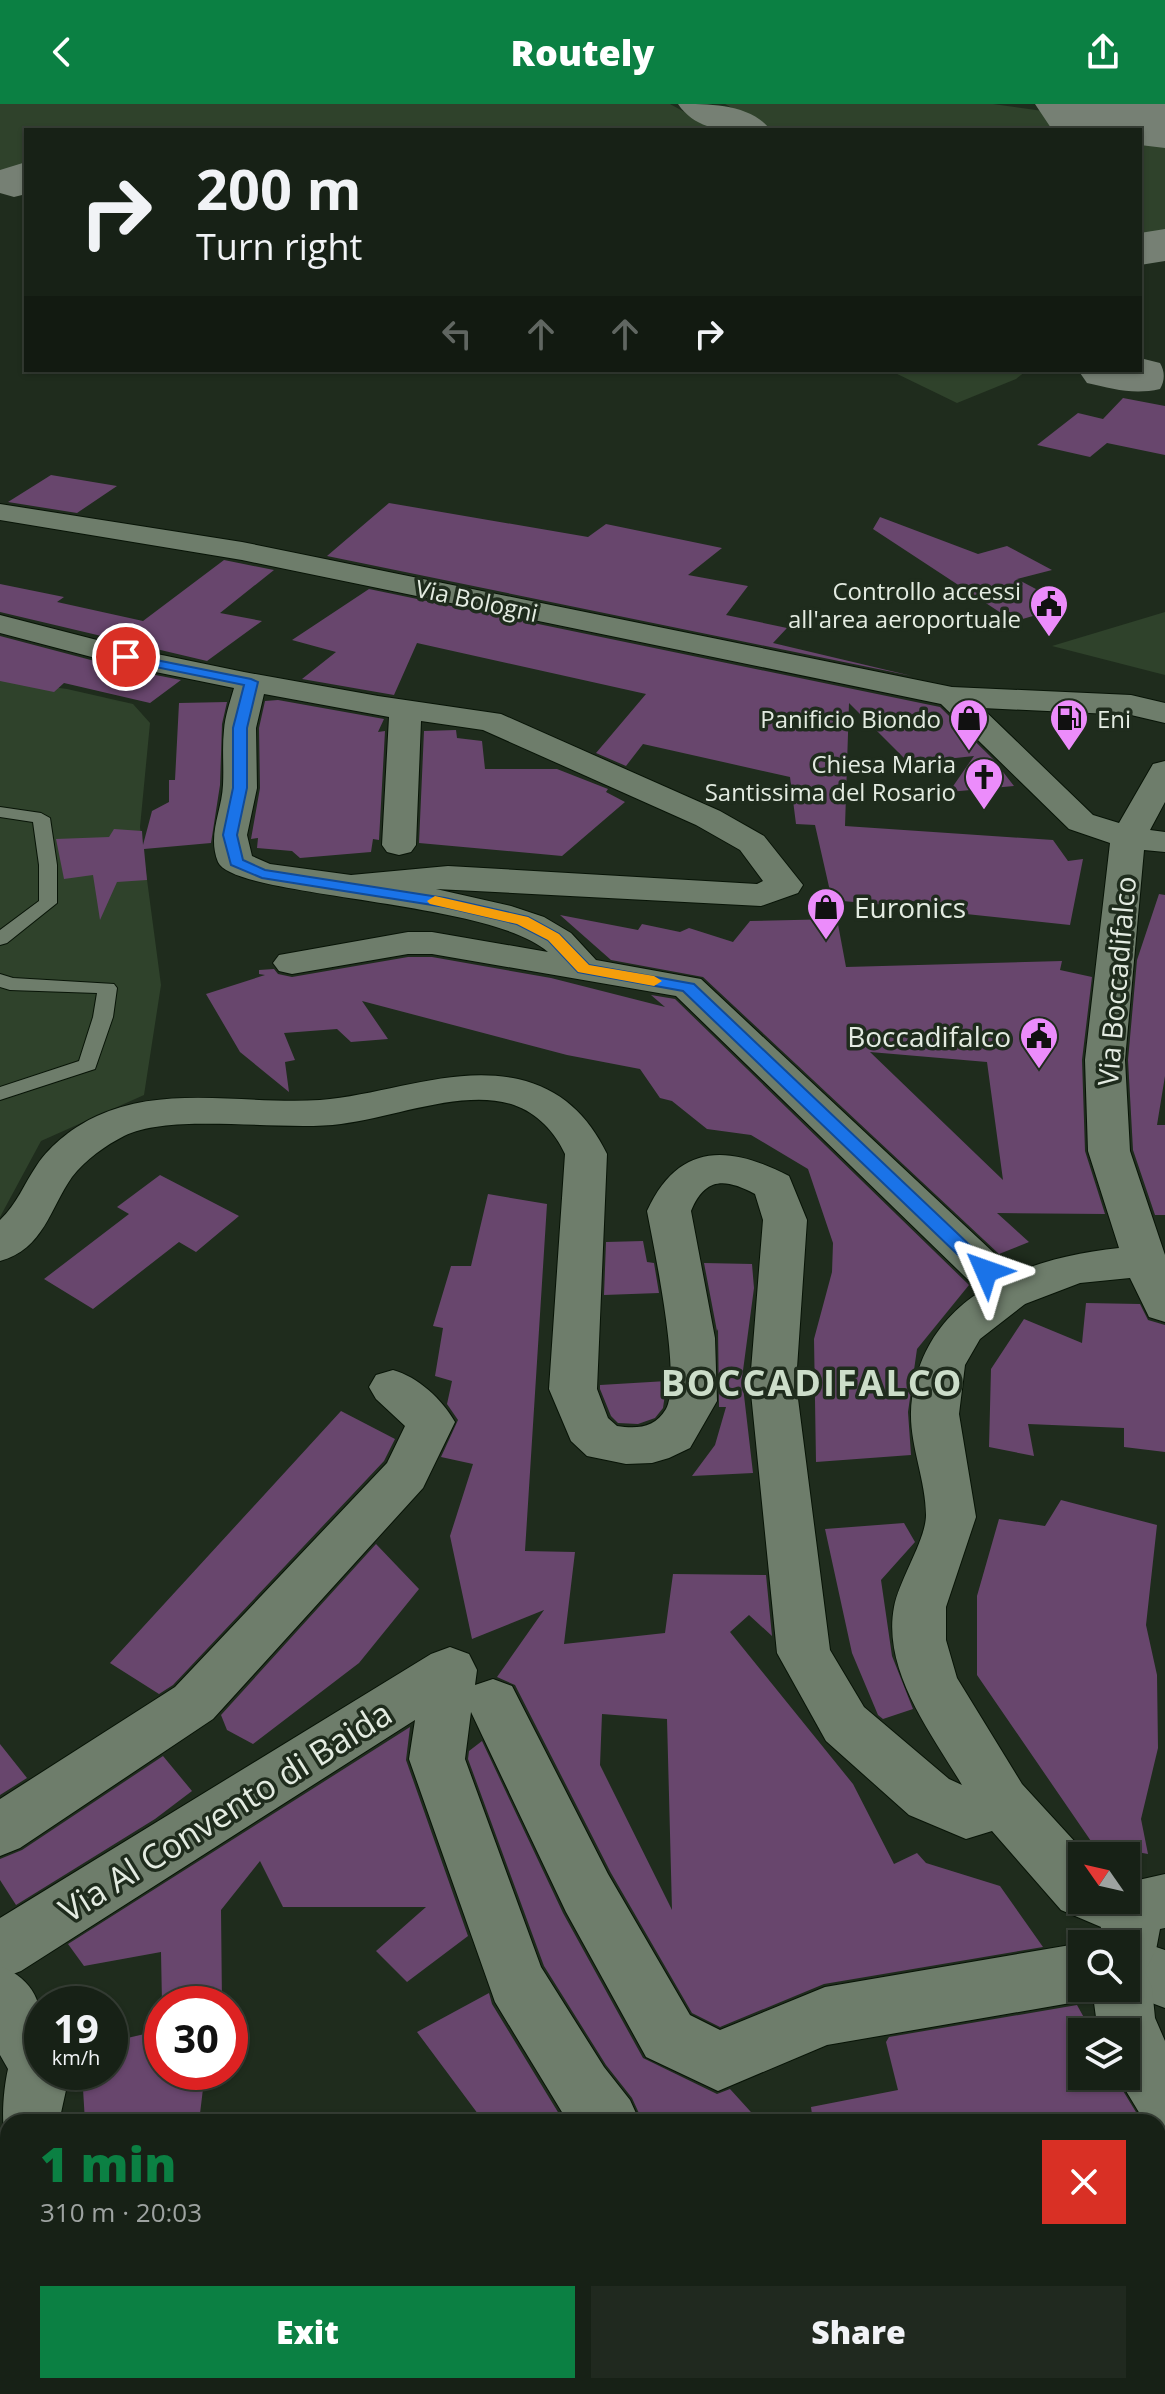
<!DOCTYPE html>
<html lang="en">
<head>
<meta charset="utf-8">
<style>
  :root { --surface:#172116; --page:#20291f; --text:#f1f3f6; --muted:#9ea3a1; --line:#363e35; --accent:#0b8043 }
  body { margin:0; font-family:"Open Sans",sans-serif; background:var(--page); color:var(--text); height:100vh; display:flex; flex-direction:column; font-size:30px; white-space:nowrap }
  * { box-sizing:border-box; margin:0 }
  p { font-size:26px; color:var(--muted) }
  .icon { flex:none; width:44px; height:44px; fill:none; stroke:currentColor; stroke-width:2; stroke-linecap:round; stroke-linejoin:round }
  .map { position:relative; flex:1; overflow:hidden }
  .panel { position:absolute; left:0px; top:2010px; width:1166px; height:280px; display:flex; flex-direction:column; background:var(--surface); border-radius:24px 24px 0 0; box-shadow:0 2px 6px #0004,0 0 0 2px var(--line) }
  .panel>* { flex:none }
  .top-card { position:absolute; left:24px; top:24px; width:1118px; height:244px; border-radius:0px; box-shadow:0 2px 6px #0004,0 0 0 2px var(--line); background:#172116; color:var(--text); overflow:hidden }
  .needle { width:52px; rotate:304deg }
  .fabs { position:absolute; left:1068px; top:1738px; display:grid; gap:16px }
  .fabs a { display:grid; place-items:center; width:72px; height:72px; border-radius:0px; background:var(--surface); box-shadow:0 2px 6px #0004,0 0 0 2px var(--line); font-size:40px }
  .speed { position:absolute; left:24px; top:1882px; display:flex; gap:16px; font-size:40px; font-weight:700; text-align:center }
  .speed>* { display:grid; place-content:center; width:104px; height:104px; border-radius:50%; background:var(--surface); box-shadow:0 2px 6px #0004,0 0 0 2px var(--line); line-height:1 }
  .speed small { font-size:20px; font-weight:400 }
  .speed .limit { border:12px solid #d22; background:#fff; color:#111 }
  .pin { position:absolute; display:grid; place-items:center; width:68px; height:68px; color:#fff; margin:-34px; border:4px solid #fff; border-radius:50%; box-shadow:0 2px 8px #0007 }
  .me { position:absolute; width:88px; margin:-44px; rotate:313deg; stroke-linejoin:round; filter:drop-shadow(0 0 6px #0008) }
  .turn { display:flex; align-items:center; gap:28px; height:168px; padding:0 40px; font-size:36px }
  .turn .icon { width:104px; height:104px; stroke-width:2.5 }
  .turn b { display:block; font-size:56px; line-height:68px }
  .lanes { display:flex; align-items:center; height:76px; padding:0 40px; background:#0003; justify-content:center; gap:40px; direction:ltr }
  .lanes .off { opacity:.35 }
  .round { display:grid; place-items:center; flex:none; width:84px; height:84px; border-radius:0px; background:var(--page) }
  .headline { display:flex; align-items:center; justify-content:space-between; height:136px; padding:0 40px }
  h1 { font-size:48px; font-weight:800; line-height:60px; color:var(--accent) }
  .primary-button { display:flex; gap:16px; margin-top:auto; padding:16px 40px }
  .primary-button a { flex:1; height:92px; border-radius:0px; background:var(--accent); color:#fff; font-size:32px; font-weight:800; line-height:92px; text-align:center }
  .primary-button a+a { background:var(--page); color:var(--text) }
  header { display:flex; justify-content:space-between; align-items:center; height:104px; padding:0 40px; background:var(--accent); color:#fff; font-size:36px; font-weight:800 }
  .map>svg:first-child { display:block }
  .green { fill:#2f422b }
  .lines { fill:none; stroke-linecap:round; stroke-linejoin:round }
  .taxiway { fill:#768074; fill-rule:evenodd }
  .runway { fill:#768074; fill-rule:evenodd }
  .building { fill:#68466d; fill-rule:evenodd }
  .service-casing { stroke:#081407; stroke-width:2 }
  .minor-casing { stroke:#081407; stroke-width:2 }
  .tertiary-casing { stroke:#081407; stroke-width:2 }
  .service { fill:#6e7d6b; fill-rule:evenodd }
  .minor { fill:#6e7d6b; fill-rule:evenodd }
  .tertiary { fill:#6e7d6b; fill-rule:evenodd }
  .route { fill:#1a73e8; stroke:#114b97; stroke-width:2 }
  .slow { fill:#f59e0b }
  .labels { text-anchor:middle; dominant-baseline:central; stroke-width:7; stroke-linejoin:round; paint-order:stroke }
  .far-poi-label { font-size:24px; fill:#e3ebe1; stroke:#1f2c1d; text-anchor:end }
  .far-street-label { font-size:24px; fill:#e3ebe1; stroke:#1f2c1d }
  .poi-label { font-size:28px; fill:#e3ebe1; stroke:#1f2c1d; text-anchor:start }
  .street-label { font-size:28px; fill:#e3ebe1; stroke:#1f2c1d }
  .near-street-label { font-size:34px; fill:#e3ebe1; stroke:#1f2c1d }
  .district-label { font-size:36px; font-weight:bold; letter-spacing:2px; fill:#ccddc9; stroke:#1f2c1d }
</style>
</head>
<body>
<header><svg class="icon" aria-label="back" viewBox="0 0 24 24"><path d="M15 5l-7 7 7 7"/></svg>Routely<svg class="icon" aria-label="share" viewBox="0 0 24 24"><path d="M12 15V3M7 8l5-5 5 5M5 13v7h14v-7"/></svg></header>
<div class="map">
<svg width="1165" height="2290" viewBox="0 0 1165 2290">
  <rect width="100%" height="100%" fill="#1f2c1d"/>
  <path class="green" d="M0,0h670l47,26h-691v35l-26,13z
    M725,0h268l172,24v105l-25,7v-110h-368z
    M889,266h168l-31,1 -10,8 -59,24z
    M1165,508v63l-113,-29z
    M0,576l67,9 66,15 17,19 -10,104 21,158 -17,110 -103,46 -41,76z"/>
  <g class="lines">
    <path class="taxiway" d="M678,0c34,0 72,0 93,26 -34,0 -71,6 -93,-26z
      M26,58v32l-12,3 -14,-4v-23z
      M1165,125v32l-25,4v-32z
      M1140,254l20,5c5,9 5,17 0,26 -26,6 -47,0 -73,-6l-9,-13h62z"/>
    <path class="runway" d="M1035,0h130v44l-25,-3v-15l-89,-2z"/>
  </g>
  <path class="building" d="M1123,294l42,8v49l-58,-12 -17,14 -53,-12 41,-32 25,6z
    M51,371l66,11 -40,27 -69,-11z
    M389,399l199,34 18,-13 116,24 -34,27 60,11 -22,29 61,13 -14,15 139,33 -585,-120z
    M880,413l98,37 29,-8 45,24 -35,9 51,27 -49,14 -9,-8 -9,1 -128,-84z
    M224,456l50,10 -54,43 42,8 -55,40 -207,-49v-28l64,13 -7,5 86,19z
    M369,485l571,118 53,52 21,27 -65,6 25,-36 -65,7 -60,-60 -4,123 208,14 15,21 15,-2 -13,66 -104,-11 -11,-11 -70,-3 1,5 -54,-5 -17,-75 -19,-1 -6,-47 -147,-33 -17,22 -30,-13 50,-59 -229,-51 -23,52 -92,-16 34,-27 -44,-12z
    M0,532l125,33 56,11 -31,23 -86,-20 -10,9 -54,-11z
    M278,596l106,19 -6,13 7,-1 -6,109 -6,-1 -2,13 -71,6 -8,-7 -35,-3 1,-10 -7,1 9,-51 -1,-60 6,-27z
    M227,598l-5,22 -2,61 -9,58 -67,6 3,31 -30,2 -17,38 -7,-45 -29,4 -8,-40 53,-2 5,-8 28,2 1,14 9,-34 17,-9v-22h6l4,-77z
    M456,626l1,8 25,3 3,28h72l51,20 -2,3 19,10 -63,54 -143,-13 5,-112z
    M1159,790l6,1v181l-8,49h8v90h-10l-22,-65 -5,-90 9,-100z
    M560,811l78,15 4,-6 38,8 9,-4 44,14 17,-21 87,-2 9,48 216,-6 -2,9 32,7 -10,83 3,91 20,63 -108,-1 32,29 -30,12 -296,-277 -92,-17zM870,948l117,10 16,118z
    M408,853h24l119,21 114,29 -14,-12 24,4 294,286 -52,64 -9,63 3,43 -95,7 -2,-123 18,-67 1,-29 -25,-74 -57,-34 -44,-6 -35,-28 -12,-3 -20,-29 -73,-14 -205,-54 26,38 -37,3 -14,-13 -53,4 11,27 -10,2 4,30 -49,-40 -34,-58 59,-19 -6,-1v-4l15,-1 4,5 14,3z
    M160,1071l79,41 -43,36 -17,-10 -86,67 -49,-30 85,-65 -12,-7z
    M488,1090l59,10 -22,347 50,1 -11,92 101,-11 8,-59 93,1 6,61 -23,-21 -19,17 123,152 41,80 23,-11 9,10 74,23 43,61 -219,37 -104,43 -28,-14 -81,-140 -96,-188 -18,-8 47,-67 -72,29 -22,-103 23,-72 -32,-7 17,-37 -11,-16 5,-23 -17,-5 8,-48 -10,-2 18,-60h20zM602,1610l65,5 5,191 -72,-145z
    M643,1137l4,21 7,1 5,30 -55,2 2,-53z
    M704,1159l48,1 2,24 -12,90 11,95 -61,3 23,-31 11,-38h-7l-1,-78 -1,2z
    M1086,1199l54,1 8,16 17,5v127l-41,-5v-19l-96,-4 6,32 -45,-9 2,-78 33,-50 58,24z
    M667,1277l-4,27 -8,10 -17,6 -20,-1 -7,-7 -11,-27v-4z
    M341,1307l54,28 -11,22 -211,224 -14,9 -49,-31z
    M1061,1396l96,25 -11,100 11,50 1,73 -17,71 7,35 -55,-10 -116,-169v-79l22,-77 46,7z
    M904,1419l11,19 -34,38 11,76 21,53 -30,10 -5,-4 -26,-62 -27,-124z
    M376,1440l43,45 -60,74 -106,81 -26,-14 -6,-15z
    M410,1623l-4,33 62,176 -61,46 -31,-31 50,-44h-143l-23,-46 -39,49 1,94h-60l-1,-52 -77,14 -16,-22z
    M482,1637l81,172 80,145 74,36 13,-5 30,33h-117l-11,-24 -26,-33 -62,-99 -76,-207 1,-8z
    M0,1640l27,34 -27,17z
    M163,1652l29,35 -37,28 -139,86 -16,-25v-21l22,-9z
    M489,1889l3,11 72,118h-80l-67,-90z
    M1077,1901l15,27h-10v44h32l28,46h-329l-2,-15 87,-17 -12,-48 3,-5z
    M162,1926v42h43l-6,50h-114l-3,-50h28v-30z"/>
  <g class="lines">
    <g class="service-casing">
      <path id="service" d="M0,703l41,6 9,5 7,47v38l-50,40 -7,2v-15l39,-29v-36l-6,-43 -33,-5z
        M0,870l13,4 101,6 3,4 -4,29 -18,52 -95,31v-13l79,-26 14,-44 4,-24 -87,-3 -10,-3z"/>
    </g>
    <g class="minor-casing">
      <path id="minor" d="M0,511l128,33 116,24 134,24 123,18 219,97 44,25 39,49 -5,8 -37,13 -325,-17 75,17 33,11 27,16 25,27 105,19 324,303 6,11 -6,11 -16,5 -16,-5 -317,-308 -244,-42h-24l-116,20 -13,-3 -6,-8 6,-8 129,-23h24l116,20c-60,-53 -314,-54 -330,-90 -11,-27 4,-51 5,-77 1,-19 -1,-37 1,-55 1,-14 6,-28 10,-42l-108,-22 -126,-33zM264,590l125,23 -7,128 5,7 12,3 12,-3 5,-7 5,-124 62,9 213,95 44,25 23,31 -6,3 -309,-18 -97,9 -81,-11 -18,-8 -5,-21 10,-47 -1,-60z
        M393,1266c25,7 49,29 62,52l-32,66 -210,231 -193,129 -20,8v-57l175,-112 212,-224 18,-37 -29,-27 -7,-12 7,-12z
        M450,1543l19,7 8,16 -2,15 18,-6 19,7 96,188 82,141 30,15 105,-43 257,-44v45h23l-2,4 -21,9 -255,44 -109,46 -72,-34 -80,-145 -95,-200 -6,47 76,208 63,100 26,33 10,22h-72l-73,-120 -86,-243 6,-39 -394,251 -21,8v-61l431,-264z
        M1126,1833l39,13v58l-53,-20h14v-44h-19z
        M868,2282h78l4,8h-78z"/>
    </g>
    <g class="tertiary-casing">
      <path id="tertiary" d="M0,400l242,38 710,145 179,8 34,8v20l-34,-8 -149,-7 111,107 26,8 34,-59 12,-3v41l-15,28 15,2v20l-21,-2 -19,210 5,91 35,104v67l-16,-5 -19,-39 -50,5 -55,21 -45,35 -15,26 -6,49 17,103 -30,90v33l11,38 65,106 66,72h-6v44h44v-21l8,2 31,-7v54l-5,1 -4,21 -11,21 7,17 3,30 10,23v87l-7,-3v-3l-15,-3 -26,-43h9v-44h-28l-6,-44h34v-44h-29l4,-17 -40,-17 -69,-79 -26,8 -57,-24 -83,-74 -49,-88 -27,-270 13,-163 -8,-26c-30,-16 -50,-17 -64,17l24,127 2,63 -27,47 -21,10 -17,5 -26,1 -39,-8 -16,-15 -22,-52 16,-235c-10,-22 -28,-41 -51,-49 -50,-17 -122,13 -173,19 -58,8 -169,-12 -217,12 -18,9 -39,24 -52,41 -22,31 -28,72 -72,84v-41c17,-16 24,-36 37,-55 14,-21 38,-39 60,-49 69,-32 151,-11 223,-16 66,-5 132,-35 198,-21 43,10 70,36 89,75l-10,235 11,29 9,8c20,3 38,2 49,-17 16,-29 -12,-161 -19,-198 31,-68 81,-67 142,-35l18,44 -11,163 34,267 34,57 85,72 13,6c-30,-51 -80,-114 -68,-178 5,-27 32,-67 32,-92 0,-34 -16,-69 -15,-103 6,-113 110,-154 208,-164l-31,-97 -3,-91 25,-217 -41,-14 -128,-125 -699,-144 -242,-40z
        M0,1862c50,20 42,60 42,106h28l-11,50h-51v24c-8,-17 -5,-55 0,-77l-8,-14z
        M8,2060v71l-8,4v-71z"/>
    </g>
    <use href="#service" class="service"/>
    <use href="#minor" class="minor"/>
    <use href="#tertiary" class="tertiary"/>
  </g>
  <path class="route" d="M126,550l125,25 7,3 -11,46v60l-10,47 6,25 22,10 180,28 83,19 31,17 30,31 105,19 299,283 2,4 -2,5h-13l-297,-285 -105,-19 -30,-32 -31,-16 -72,-17 -183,-29 -31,-13 -8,-30 10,-47v-60l11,-43 -123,-25 -1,-3z"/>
  <path class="slow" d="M435,792l93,21 31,17 30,31 65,11 8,5 -8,5 -76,-14 -30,-32 -31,-16 -87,-20 -3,-3z"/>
  <defs>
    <g id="civic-pin" transform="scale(2)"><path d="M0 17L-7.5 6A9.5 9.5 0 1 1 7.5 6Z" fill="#ec8cfb" stroke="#1f2c1d"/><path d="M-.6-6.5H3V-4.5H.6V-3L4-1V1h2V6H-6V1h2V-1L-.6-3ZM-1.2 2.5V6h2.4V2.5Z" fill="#111"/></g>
    <g id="shop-pin" transform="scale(2)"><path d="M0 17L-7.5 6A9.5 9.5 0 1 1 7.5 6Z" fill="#ec8cfb" stroke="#1f2c1d"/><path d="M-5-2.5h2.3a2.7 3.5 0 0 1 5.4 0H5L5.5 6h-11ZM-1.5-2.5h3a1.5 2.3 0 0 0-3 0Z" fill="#111"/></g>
    <g id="fuel-pin" transform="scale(2)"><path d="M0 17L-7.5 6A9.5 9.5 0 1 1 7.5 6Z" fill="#ec8cfb" stroke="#1f2c1d"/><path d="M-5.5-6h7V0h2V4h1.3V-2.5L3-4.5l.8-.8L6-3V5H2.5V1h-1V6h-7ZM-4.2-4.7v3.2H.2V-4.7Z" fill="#111"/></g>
    <g id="church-pin" transform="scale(2)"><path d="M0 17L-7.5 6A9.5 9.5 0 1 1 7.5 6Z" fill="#ec8cfb" stroke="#1f2c1d"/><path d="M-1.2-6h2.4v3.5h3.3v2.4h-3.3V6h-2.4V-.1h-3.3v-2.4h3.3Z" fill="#111"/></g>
  </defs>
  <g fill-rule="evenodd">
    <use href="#civic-pin" x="1049" y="500"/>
    <use href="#shop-pin" x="969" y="614"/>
    <use href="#fuel-pin" x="1069" y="614"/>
    <use href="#church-pin" x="984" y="673"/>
    <use href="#shop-pin" x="826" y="803"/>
    <use href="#civic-pin" x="1039" y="932"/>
  </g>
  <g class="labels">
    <g class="far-poi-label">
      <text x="1021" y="486">Controllo accessi<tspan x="1021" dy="28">all'area aeroportuale</tspan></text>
      <text x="941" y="614">Panificio Biondo</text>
      <text x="1097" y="614" text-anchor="start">Eni</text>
      <text x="956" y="659">Chiesa Maria<tspan x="956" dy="28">Santissima del Rosario</tspan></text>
    </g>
    <g class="far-street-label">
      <text transform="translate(477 496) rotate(12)">Via Bologni</text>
    </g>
    <g class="poi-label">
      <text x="854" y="803">Euronics</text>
      <text x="1011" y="932" text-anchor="end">Boccadifalco</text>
    </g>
    <g class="street-label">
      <text transform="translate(1116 877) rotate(-85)">Via Boccadifalco</text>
    </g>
    <g class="near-street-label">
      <text transform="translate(225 1707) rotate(-32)">Via Al Convento di Baida</text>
    </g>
    <g class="district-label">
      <text x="812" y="1278">BOCCADIFALCO</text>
    </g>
  </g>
</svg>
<div class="fabs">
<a><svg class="needle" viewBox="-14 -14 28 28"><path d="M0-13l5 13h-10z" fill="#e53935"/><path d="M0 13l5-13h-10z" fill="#9ea3a1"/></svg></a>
<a><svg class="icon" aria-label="search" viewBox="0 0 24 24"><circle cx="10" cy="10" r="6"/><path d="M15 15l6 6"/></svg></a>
<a><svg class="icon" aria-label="layers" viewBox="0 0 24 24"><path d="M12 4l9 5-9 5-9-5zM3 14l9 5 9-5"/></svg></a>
</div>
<div class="speed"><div>19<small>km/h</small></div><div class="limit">30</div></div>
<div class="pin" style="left:126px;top:553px;background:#d93025"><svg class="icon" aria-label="arrive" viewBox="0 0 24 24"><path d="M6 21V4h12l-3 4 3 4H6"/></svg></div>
<svg class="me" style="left:986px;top:1167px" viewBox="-20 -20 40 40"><path d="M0-17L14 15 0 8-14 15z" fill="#1a73e8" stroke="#fff" stroke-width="4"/></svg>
<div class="top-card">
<div class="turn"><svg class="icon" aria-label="right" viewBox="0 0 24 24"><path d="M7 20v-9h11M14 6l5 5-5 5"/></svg><div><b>200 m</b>Turn right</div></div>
<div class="lanes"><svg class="icon off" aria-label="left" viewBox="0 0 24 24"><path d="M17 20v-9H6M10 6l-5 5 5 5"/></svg><svg class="icon off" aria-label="ahead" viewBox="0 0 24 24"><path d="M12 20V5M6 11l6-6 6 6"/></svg><svg class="icon off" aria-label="ahead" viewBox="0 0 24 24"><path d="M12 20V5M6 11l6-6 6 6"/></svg><svg class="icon" aria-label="right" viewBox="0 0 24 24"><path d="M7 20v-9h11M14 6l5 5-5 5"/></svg></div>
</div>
<section class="panel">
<div class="headline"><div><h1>1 min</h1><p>310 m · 20:03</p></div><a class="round" style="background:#d93025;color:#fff"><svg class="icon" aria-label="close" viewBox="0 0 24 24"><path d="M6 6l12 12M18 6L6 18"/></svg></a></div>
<div class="primary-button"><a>Exit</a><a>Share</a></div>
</section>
</div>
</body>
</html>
